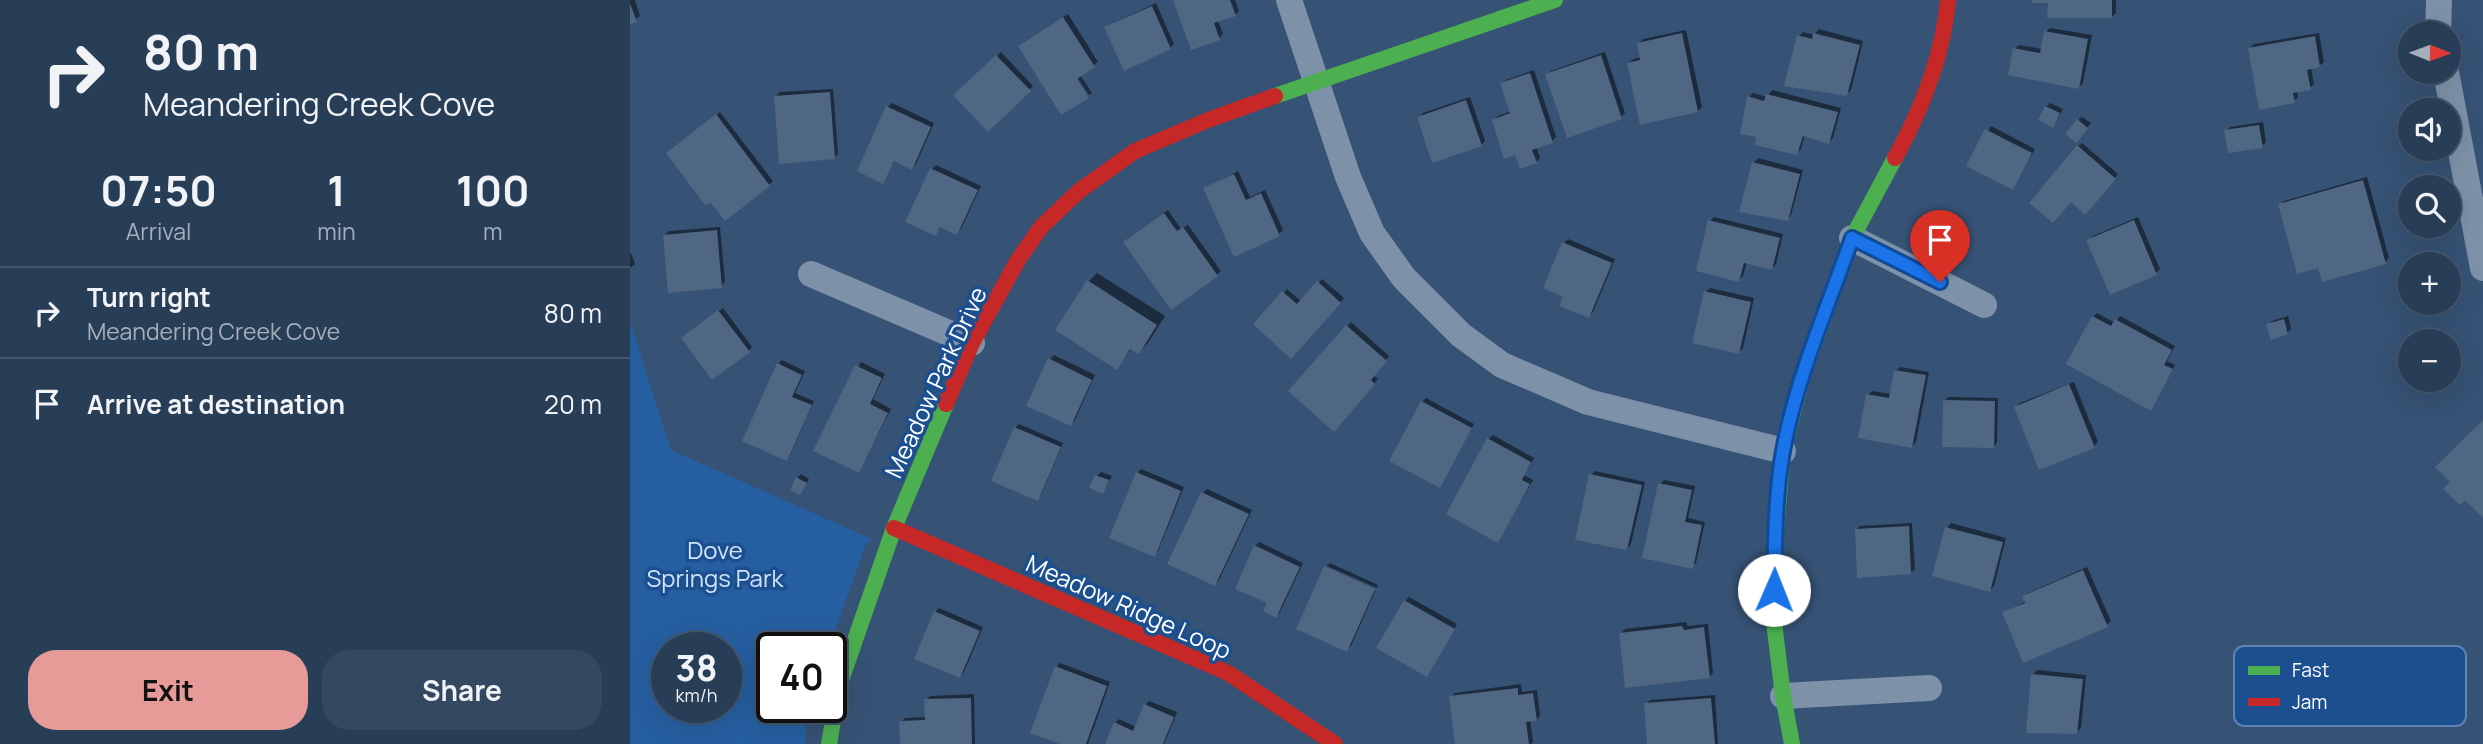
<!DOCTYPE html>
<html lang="en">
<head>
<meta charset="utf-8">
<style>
  :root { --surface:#283e57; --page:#344961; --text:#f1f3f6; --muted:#a5aeba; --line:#44576d; --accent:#e69b98 }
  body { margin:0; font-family:Manrope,sans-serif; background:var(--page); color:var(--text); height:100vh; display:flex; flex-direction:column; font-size:26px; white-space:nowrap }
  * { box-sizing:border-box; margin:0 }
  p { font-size:23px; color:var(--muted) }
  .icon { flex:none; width:38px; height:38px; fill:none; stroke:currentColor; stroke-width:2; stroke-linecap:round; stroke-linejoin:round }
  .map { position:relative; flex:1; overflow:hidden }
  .panel { display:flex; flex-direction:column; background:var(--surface); width:630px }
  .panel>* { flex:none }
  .guide { background:#283e57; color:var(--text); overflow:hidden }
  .needle { width:46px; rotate:91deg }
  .tools { position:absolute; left:1768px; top:21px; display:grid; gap:14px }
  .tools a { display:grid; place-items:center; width:63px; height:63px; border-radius:50%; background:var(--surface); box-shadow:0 7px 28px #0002,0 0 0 2px var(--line); font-size:35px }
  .speed { position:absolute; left:21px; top:632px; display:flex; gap:14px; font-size:35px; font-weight:700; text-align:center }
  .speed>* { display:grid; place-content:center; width:91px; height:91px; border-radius:50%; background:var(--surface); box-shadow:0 7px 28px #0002,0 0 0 2px var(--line); line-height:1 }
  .speed small { font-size:18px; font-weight:400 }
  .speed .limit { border:4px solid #111; border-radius:10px; background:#fff; color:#111 }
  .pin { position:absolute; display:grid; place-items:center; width:60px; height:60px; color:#fff; margin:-72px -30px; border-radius:50% 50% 50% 0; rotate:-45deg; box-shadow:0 0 7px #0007 }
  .pin .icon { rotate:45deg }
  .me { position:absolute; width:77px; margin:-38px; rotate:1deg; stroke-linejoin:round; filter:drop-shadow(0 0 5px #0008) }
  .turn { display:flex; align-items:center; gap:24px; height:147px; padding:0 28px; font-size:32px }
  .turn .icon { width:91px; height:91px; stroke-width:2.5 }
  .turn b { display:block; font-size:49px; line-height:60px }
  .eta { display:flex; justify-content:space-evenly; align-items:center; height:119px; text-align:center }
  .eta b { font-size:42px; font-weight:700; line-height:49px }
  .cta { display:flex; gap:14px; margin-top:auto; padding:14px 28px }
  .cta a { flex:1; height:80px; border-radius:28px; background:var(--accent); color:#111; font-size:28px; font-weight:700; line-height:80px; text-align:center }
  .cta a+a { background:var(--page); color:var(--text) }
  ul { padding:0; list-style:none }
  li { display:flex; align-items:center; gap:21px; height:91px; padding:0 28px; border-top:2px solid var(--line) }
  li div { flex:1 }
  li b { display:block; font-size:26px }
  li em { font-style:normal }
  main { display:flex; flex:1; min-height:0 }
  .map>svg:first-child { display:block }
  .green { fill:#265fa1; fill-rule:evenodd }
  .shadow { fill:#0007 }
  .building { fill:#506783 }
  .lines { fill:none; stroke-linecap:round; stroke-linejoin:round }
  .street { stroke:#7d92a8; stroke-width:26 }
  .fast { stroke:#4caf50; stroke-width:16 }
  .jam { stroke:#c62828; stroke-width:16 }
  .route-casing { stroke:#114b97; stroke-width:18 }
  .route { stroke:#1a73e8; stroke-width:12 }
  .labels { text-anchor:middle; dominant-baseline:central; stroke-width:7; stroke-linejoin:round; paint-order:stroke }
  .street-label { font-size:24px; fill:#fff; stroke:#1b4f8f }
  .park-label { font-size:24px; fill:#cfe3fa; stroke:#1b4f8f }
  .key { fill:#1b4f8f; stroke:#5f84b1; stroke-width:2 }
  .key-label { font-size:19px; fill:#fff }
</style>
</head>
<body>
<main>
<section class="panel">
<div class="guide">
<div class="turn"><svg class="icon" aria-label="right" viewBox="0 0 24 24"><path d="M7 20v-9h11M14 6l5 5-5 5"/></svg><div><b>80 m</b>Meandering Creek Cove</div></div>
</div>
<div class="eta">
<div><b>07:50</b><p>Arrival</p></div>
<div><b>1</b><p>min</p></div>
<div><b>100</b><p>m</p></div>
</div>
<ul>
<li><svg class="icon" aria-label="right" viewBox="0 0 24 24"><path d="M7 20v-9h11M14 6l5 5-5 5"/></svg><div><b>Turn right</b><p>Meandering Creek Cove</p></div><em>80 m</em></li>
<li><svg class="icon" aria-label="arrive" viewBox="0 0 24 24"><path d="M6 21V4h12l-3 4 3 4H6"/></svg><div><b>Arrive at destination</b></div><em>20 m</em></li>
</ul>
<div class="cta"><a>Exit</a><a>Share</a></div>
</section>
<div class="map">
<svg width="1853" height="744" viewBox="0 0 1853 744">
  <rect width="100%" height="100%" fill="#365274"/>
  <path class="green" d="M0,322l41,128 201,89 -6,5 -37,103 -57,1v59h39l-5,16v21h-176zM37,648h59v59h-59z"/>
  <path class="shadow" d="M0,0h5l5,16 -10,7z
    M545,0h60l4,11 -4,4 -17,5 5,14 -4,4z
    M1403,0h83v13l-4,4z
    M526,3l18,41 -4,4 -45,20 -18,-40 4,-4z
    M438,14l30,48 -18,13 12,18 -3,2 -16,-24 -49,-29z
    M1420,28l42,7 -9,48 -4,4 -64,-38 4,-4 23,4 4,-17z
    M1189,29l44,12 -12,49 -4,4 -48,-58 4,-4 11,3z
    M1056,30l16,77 -4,4 -69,-48 4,-4 9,-2 -3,-14 4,-4z
    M1689,33l5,29 -5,4 -8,1 3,17 -4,4 -13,2 1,7 -4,4 -44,-53 4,-4z
    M371,52l32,34 -45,44 -32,-35z
    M975,52l20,61 -4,4 -74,-42 4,-4z
    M904,70l22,67 -4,4 -16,5 4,12 -4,4 -20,-9 -22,-33 4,-4 13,-5 -9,-27 4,-4z
    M203,89l5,65 -4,4 -58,-62 4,-4z
    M1142,90l69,18 -8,30 -4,4 -24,-8 -4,15 -4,4 -48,-56 4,-4 14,4z
    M840,97l15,44 -4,4 -62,-28 4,-4z
    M262,103l42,20 -18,41 -4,4 -17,-8 -12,21 5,-74z
    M1420,103l13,6 -10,17 -7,-19z
    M90,112l53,69 -4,4 -58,16 -39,-52z
    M1452,117l9,6 -10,13 -3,-16z
    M1633,122l3,20 -4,4 -36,-15 4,-4z
    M1361,126l44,23 -22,39 -44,-23z
    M1452,143l36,31 -29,34 -18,-8 7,-54z
    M1128,158l45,12 -12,45 -4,5 -33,-57z
    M306,165l45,21 -20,43 -4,4 -16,-7 -5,8 -29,-13 25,-52z
    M608,171l12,26 15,-7 18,40 -4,4 -74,-45z
    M1737,177l22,81 -4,4 -66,4 -39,-61 4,-4z
    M538,210l13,19 7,-4 33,46 -4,4 -88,-37z
    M1084,217l69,17 -7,30 -4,4 -25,-6 -4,14 -4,4 -29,-59z
    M1508,217l22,52 -4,4 -67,-33 4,-4z
    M90,227l5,55 -4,4 -56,-51 4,-4z
    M938,239l47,20 -22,53 -4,4 -24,-20 -1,-53z
    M1,253l4,11 -5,4v-14z
    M467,273l68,43 -17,27 -9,9 -7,-4 -15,19 -29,-85z
    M692,279l22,19 -53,59 -36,-33 32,-35 15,13z
    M1080,288l44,10 -11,50 -4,4 -33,-60z
    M93,308l29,39 -4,4 -60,-17z
    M1467,313l18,10 5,-7 55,30 -8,15 8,4 -24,43 -58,-91z
    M1658,316l3,13 -4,4 -19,-8 4,-4z
    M721,322l38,34 -16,19 5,4 -44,50 -44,-38z
    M424,355l41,20 -20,45 -4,4 -21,-65z
    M152,360l23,11 -10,22 19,8 -24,54 -4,4 -8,-95z
    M231,362l24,12 -12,25 18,10 -32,62 -43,-21z
    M1270,367l29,5 -13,70 -4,4 -44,-51 4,-4 20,3 4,-23z
    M1444,382l24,60 -4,4 -78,-39 4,-4z
    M1319,397l49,1 -1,45 -4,4 -49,-46z
    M796,398l48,26 -34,62 -18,-84z
    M389,424l44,19 -22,52 -4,4 -22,-71z
    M863,435l41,23 -10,17 9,5 -35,61 -9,-102z
    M511,469l43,18 -26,64 -4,4 -17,-82z
    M965,471l50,11 -14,62 -4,5 -36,-74z
    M471,472l11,4 -9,16 -6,-16z
    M171,474l8,5 -9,14 -3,-15z
    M1034,480l31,6 -7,32 17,4 -9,41 -4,4 -32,-83z
    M577,489l45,21 -33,70 -4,4 -45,-21 33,-70z
    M1282,523l3,46 -5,4 -54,-43 4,-4z
    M1321,523l55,15 -12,48 -4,4 -43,-62z
    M629,542l44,21 -23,49 -4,4 -6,-14 -15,-56z
    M700,563l48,22 -1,3 -50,-22z
    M1457,567l24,54 -4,4 -103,-12 22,-12 -2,-4 4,-4z
    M695,569l50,22 -24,55 -4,4z
    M779,597l48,27 -30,51 -22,-74z
    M309,608l44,19 -19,45 -4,4 -25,-64z
    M1056,622l2,4 20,-2 5,49 -4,4 -88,-44 4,-4z
    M96,658l14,3 -4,23 -4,4 -6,-1z
    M430,663l50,19 -22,62h-23l-9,-77z
    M1407,670l49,5 -5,53 -4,4 -44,-58z
    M891,684l1,8 15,-2 3,26 -4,4h-6l3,22 -2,2h-74l-6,-47 4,-4z
    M344,694l1,50h-73l-1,-22 4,-4 22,-1 -1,-17 4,-4z
    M1085,695l3,49h-69l-3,-40 4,-4z
    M519,701l28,11 -13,32h-57l8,-21 4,-4 17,8 9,-22z"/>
  <path class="building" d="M543,0h57l6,16 -22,7 6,17 -29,10z
    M1402,0h80v18h-65l1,-15h-16z
    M0,3l7,19 -7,2z
    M522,6l19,43 -47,22 -20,-44z
    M433,17l32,50 -18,12 12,19 -28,17 -43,-69z
    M1414,31l44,8 -9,50 -71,-14 5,-27 27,5z
    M1052,33l16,79 -58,13 -13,-62 13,-3 -3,-17z
    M1183,33l47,12 -13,51 -63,-10 13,-51 15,4z
    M1685,36l5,31 -13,3 4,20 -18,3 2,10 -36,7 -11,-62z
    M366,55l35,36 -43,41 -35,-37z
    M971,55l21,64 -55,19 -22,-64z
    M900,73l23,70 -21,7 5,13 -17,6 -5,-14 -11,4 -12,-39 18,-7 -10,-30z
    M200,92l5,67 -56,5 -5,-68z
    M1136,94l72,18 -9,32 -26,-8 -6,19 -42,-10 1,-8 -16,-3 7,-38 17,5z
    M836,100l16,46 -50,17 -15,-46z
    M256,106l45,21 -19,43 -18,-9 -11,23 -26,-13z
    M1415,106l15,7 -7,15 -15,-8z
    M86,114l54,72 -45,35 -14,-18 -6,2 -39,-52z
    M1447,119l11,9 -11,15 -12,-9z
    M1629,125l4,23 -35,5 -4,-23z
    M1355,129l47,24 -19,37 -47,-24z
    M1447,145l39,34 -31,36 -14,-13 -18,21 -24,-20z
    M1122,162l48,12 -12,47 -49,-9z
    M300,168l48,22 -21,45 -17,-8 -4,9 -31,-14z
    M604,174l12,26 15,-7 19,43 -46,21 -31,-69z
    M1733,180l23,84 -64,18 -4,-14 -21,6 -19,-70z
    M534,213l13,18 6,-4 35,49 -47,34 -48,-68z
    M1078,220l72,18 -8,32 -28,-7 -5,19 -43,-11z
    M1504,220l23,55 -47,20 -24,-55z
    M87,230l5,58 -54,5 -5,-58z
    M932,242l50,21 -23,55 -30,-12 4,-9 -20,-9z
    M457,280l70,45 -18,29 -9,-5 -13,21 -62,-40z
    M687,281l24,22 -50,56 -38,-35 29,-33 15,13z
    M1074,291l47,11 -12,52 -47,-11z
    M88,310l32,42 -38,28 -31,-42z
    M1462,316l19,10 4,-7 57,31 -8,15 9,4 -22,42 -85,-47z
    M1654,319l4,15 -17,6 -5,-16z
    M716,325l41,36 -16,19 4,4 -41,48 -46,-41z
    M418,358l44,22 -21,46 -45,-20z
    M147,363l25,12 -10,22 20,8 -25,56 -45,-20z
    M225,365l27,13 -12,26 18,9 -29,60 -46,-22z
    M1264,370l32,5 -14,73 -54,-10 8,-44 23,4z
    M1439,384l26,64 -56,22 -25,-63z
    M1313,400l52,1 -1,47 -52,-1z
    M791,401l51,27 -32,60 -51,-27z
    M1853,420v98l-18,-18 -5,5 -17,-16 7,-7 -15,-15z
    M384,427l47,20 -23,54 -47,-20z
    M857,438l44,24 -9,18 8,4 -32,59 -52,-29z
    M506,472l45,19 -26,66 -46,-19z
    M959,474l53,11 -15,65 -52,-10z
    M465,475l14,5 -6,14 -14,-6z
    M166,477l11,6 -7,12 -10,-5z
    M1028,483l34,7 -7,32 17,3 -9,44 -51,-11z
    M571,492l48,22 -34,72 -48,-22z
    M1279,526l2,48 -54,4 -2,-49z
    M1315,527l58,15 -13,50 -58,-16z
    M624,545l46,22 -24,51 -13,-7 4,-8 -32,-14z
    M694,566l51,23 -28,63 -51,-23z
    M1453,570l25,57 -85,36 -21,-51 23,-9 -3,-7z
    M774,600l51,29 -28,48 -51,-29z
    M304,611l46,20 -20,47 -46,-19z
    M1052,626l2,4 20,-3 6,51 -85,10 -6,-55z
    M96,662l11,2 -5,26 -6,-1z
    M425,666l52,20 -21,58h-26l-30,-11z
    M1401,674l52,5 -6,55 -51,-1z
    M888,688v7l15,-2 4,28 -11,1 3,22h-74l-6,-48z
    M341,698l1,46h-72l-1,-23 26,-1 -1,-21z
    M1081,698l4,46h-68l-3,-41z
    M514,704l30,13 -11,27h-58l9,-22 19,9z"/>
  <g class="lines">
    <path class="street" d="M659,0l59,177 24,56 32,45 57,57 41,30 86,37 195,49
      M1808,33l1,-33
      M1816,72l37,196
      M1222,238l132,67
      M181,274l161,69
      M1153,696l146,-8"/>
    <path class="fast" d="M645,96l280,-96
      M199,744l10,-58 55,-158 52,-124
      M1162,744l-9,-48 -10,-82 2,-73 8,-90 20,-76 49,-137 43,-80"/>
    <path class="jam" d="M1265,158c27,-49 48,-101 53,-158
      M316,404l26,-61 46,-83 23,-33 38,-36 56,-40 73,-31 67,-24
      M264,528l334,145 107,71"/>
  </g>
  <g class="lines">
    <g class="route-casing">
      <path id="route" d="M1144,590c1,-46 1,-94 9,-139 13,-72 45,-145 69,-213l88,44"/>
    </g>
    <use href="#route" class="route"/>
  </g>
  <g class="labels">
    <g class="street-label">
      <text transform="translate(305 382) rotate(-65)">Meadow Park Drive</text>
      <text transform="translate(499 606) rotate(24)">Meadow Ridge Loop</text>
    </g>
    <g class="park-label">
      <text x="85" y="549">Dove<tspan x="85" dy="28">Springs Park</tspan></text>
    </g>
  </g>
  <rect x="1604" y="646" width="232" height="80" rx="10" class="key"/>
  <rect x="1618" y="666" width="32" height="9" fill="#4caf50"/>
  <rect x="1618" y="698" width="32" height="8" fill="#c62828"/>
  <g class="key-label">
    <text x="1662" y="677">Fast</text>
    <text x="1662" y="709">Jam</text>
  </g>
</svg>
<div class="tools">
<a><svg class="needle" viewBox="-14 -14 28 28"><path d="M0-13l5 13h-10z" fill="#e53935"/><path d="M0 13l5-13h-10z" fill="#a5aeba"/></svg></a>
<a><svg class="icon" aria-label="sound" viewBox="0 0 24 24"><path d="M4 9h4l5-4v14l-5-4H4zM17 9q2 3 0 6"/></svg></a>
<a><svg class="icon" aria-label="search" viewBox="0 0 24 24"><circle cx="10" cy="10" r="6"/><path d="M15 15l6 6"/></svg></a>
<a>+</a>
<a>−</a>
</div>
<div class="speed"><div>38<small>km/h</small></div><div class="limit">40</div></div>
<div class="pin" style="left:1310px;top:282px;background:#d93025"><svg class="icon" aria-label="arrive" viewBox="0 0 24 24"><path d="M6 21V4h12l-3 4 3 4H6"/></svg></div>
<svg class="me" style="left:1144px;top:590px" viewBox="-20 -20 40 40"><circle r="19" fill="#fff"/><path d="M0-13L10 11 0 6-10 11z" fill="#1a73e8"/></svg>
</div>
</main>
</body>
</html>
